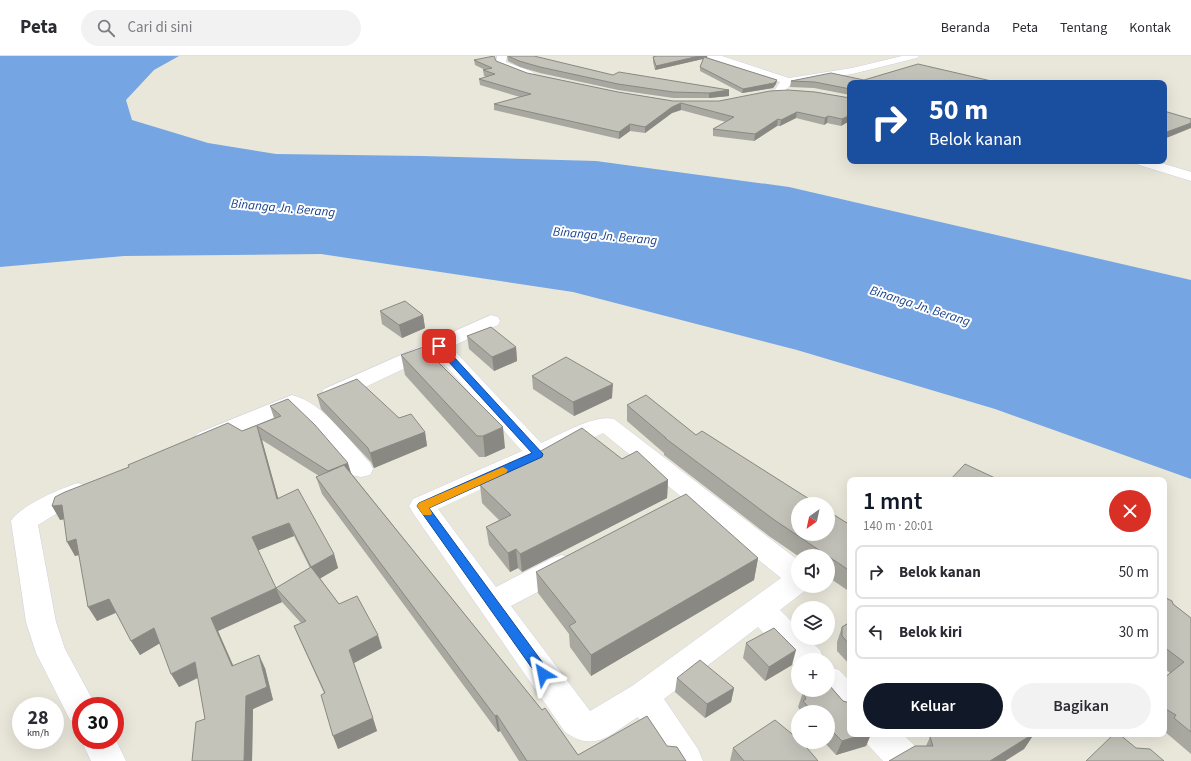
<!DOCTYPE html>
<html lang="id">
<head>
<meta charset="utf-8">
<style>
  :root { --surface:#fff; --page:#f2f2f3; --text:#2b2b33; --muted:#7c7c81; --line:#e1e1e2; --accent:#111827 }
  body { margin:0; font-family:"Source Sans 3",sans-serif; background:var(--page); color:var(--text); height:100vh; display:flex; flex-direction:column; font-size:15px; white-space:nowrap }
  * { box-sizing:border-box; margin:0 }
  p { font-size:13px; color:var(--muted) }
  .icon { flex:none; width:22px; height:22px; fill:none; stroke:currentColor; stroke-width:2; stroke-linecap:round; stroke-linejoin:round }
  .map { position:relative; flex:1; overflow:hidden }
  .drawer { position:absolute; left:847px; top:421px; width:320px; height:260px; display:flex; flex-direction:column; background:var(--surface); border-radius:8px; box-shadow:0 4px 16px #0002 }
  .drawer>* { flex:none }
  .guide { position:absolute; left:847px; top:24px; width:320px; height:84px; border-radius:8px; box-shadow:0 4px 16px #0002; background:#1a4fa0; color:#fff; overflow:hidden }
  .needle { width:26px; rotate:213deg }
  .tools { position:absolute; left:791px; top:441px; display:grid; gap:8px }
  .tools a { display:grid; place-items:center; width:44px; height:44px; border-radius:50%; background:var(--surface); box-shadow:0 4px 16px #0002; font-size:20px }
  .speed { position:absolute; left:12px; top:641px; display:flex; gap:8px; font-size:20px; font-weight:700; text-align:center }
  .speed>* { display:grid; place-content:center; width:52px; height:52px; border-radius:50%; background:var(--surface); box-shadow:0 4px 16px #0002; line-height:1 }
  .speed small { font-size:10px; font-weight:400 }
  .speed .limit { border:6px solid #d22; background:#fff; color:#111 }
  .pin { position:absolute; display:grid; place-items:center; width:34px; height:34px; color:#fff; margin:-17px; border-radius:8px; box-shadow:0 2px 6px #0006 }
  .me { position:absolute; width:44px; margin:-22px; rotate:325deg; stroke-linejoin:round; filter:drop-shadow(0 0 3px #0008) }
  .turn { display:flex; align-items:center; gap:14px; height:84px; padding:0 16px; font-size:18px }
  .turn .icon { width:52px; height:52px; stroke-width:2.5 }
  .turn b { display:block; font-size:28px; line-height:34px }
  .round { display:grid; place-items:center; flex:none; width:42px; height:42px; border-radius:21px; background:var(--page) }
  .overview { display:flex; align-items:center; justify-content:space-between; height:68px; padding:0 16px }
  h1 { font-size:24px; font-weight:600; line-height:30px; color:var(--accent) }
  .button { display:flex; gap:8px; margin-top:auto; padding:8px 16px }
  .button a { flex:1; height:46px; border-radius:24px; background:var(--accent); color:#fff; font-size:16px; font-weight:600; line-height:46px; text-align:center }
  .button a+a { background:var(--page); color:var(--text) }
  ul { padding:0; list-style:none }
  li { display:flex; align-items:center; gap:12px; height:54px; margin:0 8px 6px; padding:0 8px; border:2px solid var(--line); border-radius:8px }
  li div { flex:1 }
  li b { display:block; font-size:15px }
  li em { font-style:normal }
  header { display:flex; align-items:center; gap:24px; box-sizing:border-box; height:56px; padding:0 20px; background:var(--surface); border-bottom:1px solid var(--line) }
  header strong { font-size:19px }
  nav { display:flex; gap:22px; margin-inline-start:auto; font-size:14px }
  .search { width:280px; height:36px; background:var(--page); display:flex; align-items:center; gap:10px; box-sizing:border-box; padding:0 14px; border-radius:22px; color:var(--muted); font-size:15px }
  .map>svg:first-child { display:block }
  .water { fill:#75a5e3 }
  .lines { fill:none; stroke-linecap:round; stroke-linejoin:round }
  .minor-casing { stroke:#d1d0df; stroke-width:1 }
  .minor { fill:#fff; fill-rule:evenodd }
  .wall { fill:#a9a8a0; fill-rule:evenodd }
  .shaded-wall { fill:#898882 }
  .building { fill:#c4c3ba; stroke:#898882 }
  .route { fill:#1a73e8; stroke:#114b97 }
  .slow { fill:#f59e0b }
  .labels { text-anchor:middle; dominant-baseline:central; stroke-width:4; stroke-linejoin:round; paint-order:stroke }
  .far-water-label { font-size:13px; font-style:italic; fill:#18418b; stroke:#fff }
</style>
</head>
<body>
<header>
<strong>Peta</strong>
<div class="search"><svg class="icon" aria-label="search" viewBox="0 0 24 24"><circle cx="10" cy="10" r="6"/><path d="M15 15l6 6"/></svg>Cari di sini</div>
<nav><a>Beranda</a><a>Peta</a><a>Tentang</a><a>Kontak</a></nav>
</header>
<div class="map">
<svg width="1191" height="705" viewBox="0 0 1191 705">
  <rect width="100%" height="100%" fill="#e9e7da"/>
  <path class="water" d="M0,0h179l-25,14 -28,30 6,20 76,23 68,11 146,2 174,5 193,26 402,93v199l-196,-70 -198,-59 -224,-58 -252,-38 -197,2 -124,11z"/>
  <g class="lines">
    <g class="minor-casing">
      <path id="minor" d="M497,0h10l-1,6 27,10 1,2 -5,3 -26,-9 -7,-5z
        M707,0h15l67,22 63,-10 50,-12h17l-2,2 -65,16 -61,10 -8,9 -4,1 -5,-3 6,-9 -71,-24z
        M1134,105h21l36,11v9l-55,-17z
        M491,259l7,2 2,4 -2,4 -47,22 90,96c19,-8 53,-29 73,-24l184,141v26h10l-2,4 -26,20 18,18v10h10l12,12 4,10h-26v9l-40,-42 -94,72 34,50 5,12h-37l-28,-44c-26,16 -43,37 -73,15l-152,-219 -4,-7 4,-7 109,-48 -87,-97 -95,45 -8,2 -8,-2 -3,-5 3,-5zM603,377l178,145 -149,108 -42,25 -79,-105 61,-32 4,-8 -4,-8 -10,-3 -10,3 -56,29 -58,-78z
        M292,339c33,9 56,44 78,68l3,6 -3,6 -9,2 -9,-2 -32,-38 -28,-27 -78,33 -8,3 -8,-3 -4,-5 4,-5z
        M78,427l9,3 3,6 -3,6 -15,6 -34,21 18,97 9,27 31,57h-15v18l-11,-4 -34,-67 -10,-31 -15,-101c9,-15 50,-33 67,-38z
        M828,610l11,4 11,11v37l-11,-4 -22,-24h11z
        M863,678h40l15,15 5,12h-40l-15,-16z
        M115,682l11,23h-35l-10,-21h34z"/>
    </g>
    <use href="#minor" class="minor"/>
  </g>
  <path class="wall" d="M507,0l106,19 116,15v6l-20,2h-36l-55,-8 -78,-17 -20,-6 -12,-6z
    M653,1l54,1 70,22 -1,4 -3,4 -31,5 -42,-22v-4l3,-8 -48,11 -2,-8z
    M474,4l22,1 31,12 91,19 55,9h46l131,-3 -9,28 -14,-3 -3,2 -28,-7 -16,8h-3l-23,15 -41,-5v-7l13,-7 -45,-12 -9,3 -27,20 -15,-2 -11,8 -125,-29v-6l26,-7 -40,-12 -1,-6 8,-2 -3,-1 -1,-6h2l-10,-5z
    M864,24l-14,3v12l-36,-7 -24,-1 1,-6z
    M380,255l43,4 2,13 -23,10 -20,-14z
    M467,280l49,11 1,14 -23,10 -25,-22z
    M401,299l104,93 -20,9h-6l-74,-82z
    M532,320l80,22 -38,18 -41,-27z
    M317,339l82,23 26,14 2,14 -53,22 -3,-6 -50,-53z
    M627,349l69,30 154,90v67l-22,-15v-21h-30l-29,-20 -105,-81v-2l-37,-32z
    M270,350l81,67 227,282 89,-9 19,15h-167l-19,-30 -2,1 -176,-238 -6,-17 3,-1 -57,-36 16,58 56,56 4,14 -18,10 19,26 43,44 -28,15 23,68 -39,18 -14,-56 -24,-53 -6,-14 7,-3 -19,-21 -64,29 15,34 32,3 8,32 -20,9 -1,52h-60l13,-42 -7,-41 -19,9 -19,-44 -20,12 -24,-42 -19,8 -18,-66 -4,1 -11,-37 -4,1 69,-53 113,-36 32,-13zM294,480l16,32 -34,20 -18,-38z
    M622,403l46,21 -1,18 -145,74 -4,-4 -8,4 -21,-27 -3,-18 13,-7 -17,-17 -2,-18z
    M758,502l-4,22 -163,96 -21,-29 -1,-13 -31,-41 -2,-21z
    M1164,541l27,21v136l-27,-23 1,-3 -1,-1v-49l6,-5 -6,-5z
    M850,566v43l-13,-14v-9l5,-15z
    M746,587l46,22 -27,16 -22,-23z
    M677,622l57,10 -3,14 -26,16 -30,-26z
    M828,629h1l14,16 7,2v31h21l-5,12 -30,9 -12,-13h4v-30h-29l1,-2 -2,-3 5,-15 8,-2h17z
    M936,678h98l-10,15 -19,12h-116l37,-15 4,-9z
    M733,692l85,13h-88z"/>
  <path class="shaded-wall" d="M699,0h8v2l-52,12 1,-4z
    M777,24l-1,4 -3,4 -31,5 1,-4z
    M729,34v6l-20,2v-5z
    M681,47v7l-9,3 -27,20v-6l27,-20z
    M797,56l-1,6 -16,8 1,-6z
    M850,59v6l-9,5 1,-7z
    M828,60l-1,7 -3,2 1,-7z
    M778,63l-1,7 -23,15 1,-7z
    M1191,67v5l-27,11v-6z
    M630,68v7l-11,8v-7z
    M423,259l2,13 -23,10 -3,-13z
    M516,291l1,14 -23,10 -2,-14z
    M613,328l-1,14 -38,18 -1,-14z
    M257,370l5,14 20,72 -5,-13z
    M503,371l2,21 -20,9 -2,-21z
    M425,376l2,14 -53,22 -4,-15z
    M348,407l4,13 -20,8 -4,-13z
    M668,424l-1,18 -145,74 -2,-18z
    M62,449l8,13 -10,2 -8,-14z
    M289,467l5,13 -37,15 -5,-14z
    M76,483l9,14 -10,3 -8,-14z
    M516,493l2,19 -8,4 -2,-19z
    M334,498l4,14 -22,13 -5,-14z
    M758,502l-4,22 -163,96v-21z
    M276,532l6,14 -64,29 21,48 -7,-13 -21,-48z
    M109,543l8,13 -20,9 -9,-14z
    M154,572l8,14 -22,13 -9,-14z
    M378,579l4,13 -28,15 -5,-13z
    M796,594l-4,15 -27,16 4,-14z
    M259,599l6,13 8,32 -20,9 -1,52h-8l2,-65z
    M195,606l8,13 -24,12 -8,-13z
    M734,632l-3,14 -26,16 2,-14z
    M497,659l3,16 -2,1 -3,-16z
    M373,662l4,13 -39,18 -5,-13z
    M864,678h7l-5,12 -30,9 6,-14z
    M1033,678h1l-10,15 -19,12h-15z"/>
  <path class="building" d="M494,0l2,5 31,12 91,19 55,9h46l51,-10 18,-1 27,2 35,6v17l-8,4 -14,-3 -3,2 -28,-6 -16,8 -3,-1 -23,15 -42,-5 21,-12 -53,-14 -9,4 -27,20 -15,-3 -11,8 -125,-28 37,-10 -52,-15 16,-5 -12,-4 9,-2 -18,-8z
    M508,0h26l79,19 6,-3 110,18 -20,3 -36,-1 -55,-8 -78,-17 -21,-6z
    M656,0h43l-43,10 -3,-9z
    M704,1l73,23 -3,3 -31,6 -43,-22z
    M918,8l82,19h-150v6l-35,-7 -24,-1 40,-8 33,7z
    M1164,55l27,8v4l-27,10z
    M405,245l18,14 -24,10 -19,-14z
    M491,271l25,20 -24,10 -25,-21z
    M423,291l80,80 -20,9h-6l-76,-81z
    M566,301l47,27 -40,18 -41,-26z
    M357,323l42,39 12,-4 14,18 -55,21 -2,-5 -51,-53z
    M646,339l50,40 6,-4 115,73h-19v30h30v-23l22,14v46l-77,-52 -108,-81h1l-39,-33z
    M288,343l27,26 33,38 -20,8 -71,-45 20,73 21,-10 36,65 -23,13 -22,-44 -37,14 24,51 -65,30 21,48 27,-11 8,32 -21,9 -2,65h-52l4,-39 9,-3 -10,-57 -24,12 -17,-46 -23,13 -22,-42 -21,8 -12,-68 -9,3 -5,-37 -10,1 3,-9 10,-5 64,-25 -1,-2 100,-42 14,8 39,-15 -11,-10z
    M582,372l40,31 15,-8 31,29 -148,74 -4,-5 -8,4 -22,-26 25,-12 -31,-30z
    M965,408l30,14 -2,2h-43z
    M344,409l198,245 3,-2 33,47 69,-39 20,30 10,1 9,14h-159l-30,-46 -2,1 -179,-239z
    M686,438l72,64 -167,97 -22,-29 7,-4 -40,-50z
    M311,511l28,37 18,-8 21,39 -29,15 24,68 -40,18 -12,-41 4,-2 -31,-67 12,-5 -30,-33z
    M1164,541l8,4 1,3 18,14v114l-17,-14 2,-3 -12,-7v-30l20,-16 -20,-15z
    M850,566v23l-8,-9v-9z
    M774,572l22,22 -27,17 -23,-24z
    M700,604l34,28 -27,16 -30,-26z
    M828,629h1l14,16 7,2v31h14l-22,7 -14,-14v-15h-15l-10,-11 3,-2 -3,-7 8,-2h17z
    M775,664l23,19v3h4l16,19h-74l-11,-13z
    M936,678h97l-43,27h-101l26,-15h18l-3,-9z
    M1114,678h5l17,14 14,1 14,12h-78z"/>
  <path class="route" d="M439,287l3,1 101,110 -1,3 -113,51 119,162 2,4 -2,4 -5,2 -4,-2 -122,-172 2,-3 113,-50 -96,-105 -1,-2z"/>
  <path class="slow" d="M503,411l5,3 -2,3 -77,35 3,5 -1,2h-8l-6,-9 2,-3z"/>
  <g class="labels">
    <g class="far-water-label">
      <text transform="translate(283 152) rotate(5)">Binanga Jn. Berang</text>
      <text transform="translate(605 180) rotate(5)">Binanga Jn. Berang</text>
      <text transform="translate(920 250) rotate(18)">Binanga Jn. Berang</text>
    </g>
  </g>
</svg>
<div class="tools">
<a><svg class="needle" viewBox="-14 -14 28 28"><path d="M0-13l5 13h-10z" fill="#e53935"/><path d="M0 13l5-13h-10z" fill="#7c7c81"/></svg></a>
<a><svg class="icon" aria-label="sound" viewBox="0 0 24 24"><path d="M4 9h4l5-4v14l-5-4H4zM17 9q2 3 0 6"/></svg></a>
<a><svg class="icon" aria-label="layers" viewBox="0 0 24 24"><path d="M12 4l9 5-9 5-9-5zM3 14l9 5 9-5"/></svg></a>
<a>+</a>
<a>−</a>
</div>
<div class="speed"><div>28<small>km/h</small></div><div class="limit">30</div></div>
<div class="pin" style="left:439px;top:290px;background:#d93025"><svg class="icon" aria-label="arrive" viewBox="0 0 24 24"><path d="M6 21V4h12l-3 4 3 4H6"/></svg></div>
<svg class="me" style="left:543px;top:618px" viewBox="-20 -20 40 40"><path d="M0-17L14 15 0 8-14 15z" fill="#1a73e8" stroke="#fff" stroke-width="4"/></svg>
<div class="guide">
<div class="turn"><svg class="icon" aria-label="right" viewBox="0 0 24 24"><path d="M7 20v-9h11M14 6l5 5-5 5"/></svg><div><b>50 m</b>Belok kanan</div></div>
</div>
<section class="drawer">
<div class="overview"><div><h1>1 mnt</h1><p>140 m · 20:01</p></div><a class="round" style="background:#d93025;color:#fff"><svg class="icon" aria-label="close" viewBox="0 0 24 24"><path d="M6 6l12 12M18 6L6 18"/></svg></a></div>
<ul>
<li><svg class="icon" aria-label="right" viewBox="0 0 24 24"><path d="M7 20v-9h11M14 6l5 5-5 5"/></svg><div><b>Belok kanan</b></div><em>50 m</em></li>
<li><svg class="icon" aria-label="left" viewBox="0 0 24 24"><path d="M17 20v-9H6M10 6l-5 5 5 5"/></svg><div><b>Belok kiri</b></div><em>30 m</em></li>
</ul>
<div class="button"><a>Keluar</a><a>Bagikan</a></div>
</section>
</div>
</body>
</html>
